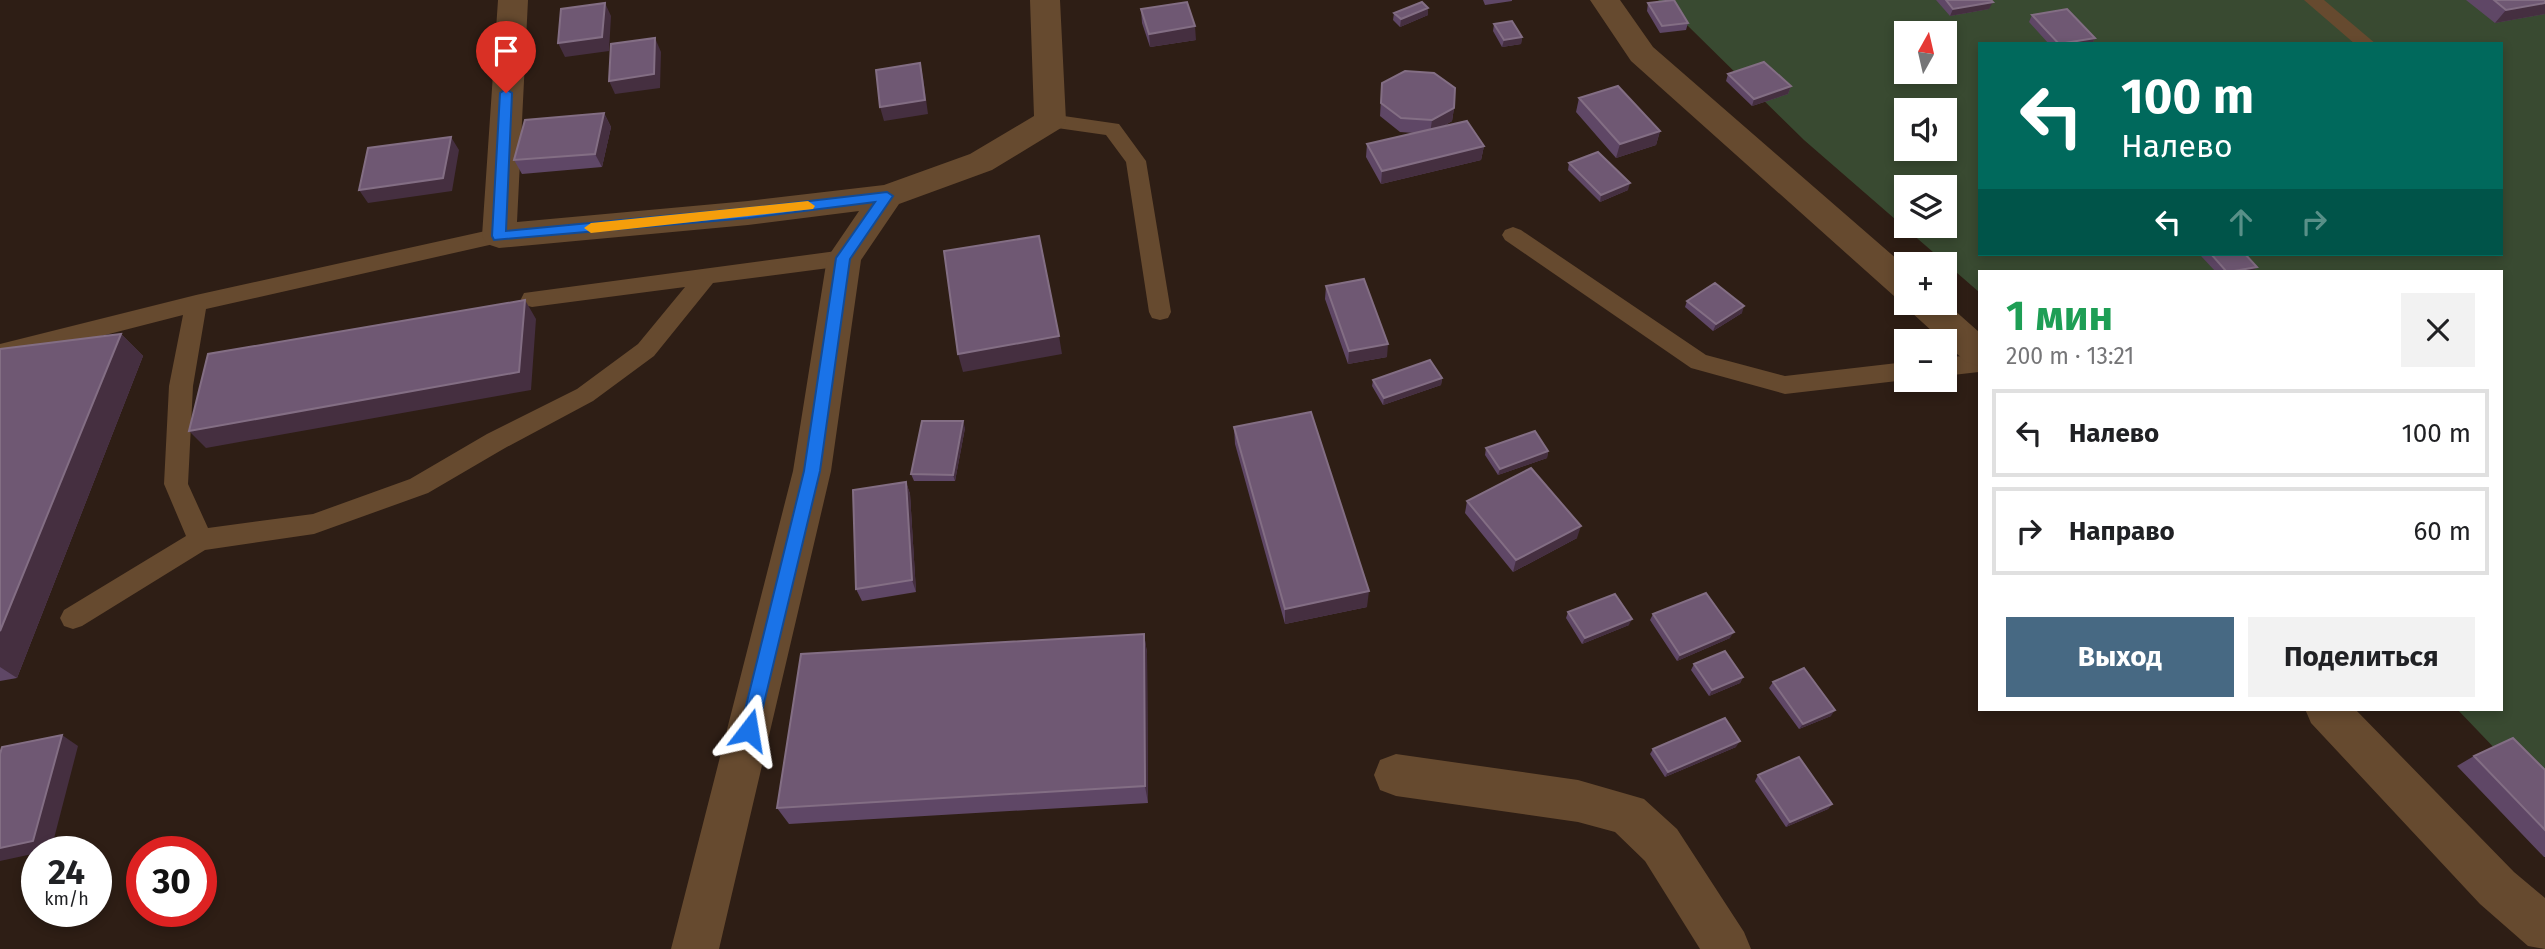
<!DOCTYPE html>
<html lang="ru">
<head>
<meta charset="utf-8">
<style>
  :root { --surface:#fff; --page:#f2f2f2; --text:#202124; --muted:#757577; --line:#e0e0e0; --accent:#476983 }
  body { margin:0; font-family:"Fira Sans",sans-serif; background:var(--page); color:var(--text); height:100vh; display:flex; flex-direction:column; font-size:26px; white-space:nowrap }
  * { box-sizing:border-box; margin:0 }
  p { font-size:23px; color:var(--muted) }
  .icon { flex:none; width:38px; height:38px; fill:none; stroke:currentColor; stroke-width:2; stroke-linecap:round; stroke-linejoin:round }
  .map { position:relative; flex:1; overflow:hidden }
  .sheet { position:absolute; left:1978px; top:270px; width:525px; height:441px; display:flex; flex-direction:column; background:var(--surface); border-radius:0px; box-shadow:0 4px 10px #0003 }
  .sheet>* { flex:none }
  .guide { position:absolute; left:1978px; top:42px; width:525px; height:214px; border-radius:0px; box-shadow:0 4px 10px #0003; background:#00695c; color:#fff; overflow:hidden }
  .needle { width:46px; rotate:8deg }
  .tools { position:absolute; left:1894px; top:21px; display:grid; gap:14px }
  .tools a { display:grid; place-items:center; width:63px; height:63px; border-radius:0px; background:var(--surface); box-shadow:0 4px 10px #0003; font-size:35px }
  .speed { position:absolute; left:21px; top:836px; display:flex; gap:14px; font-size:35px; font-weight:700; text-align:center }
  .speed>* { display:grid; place-content:center; width:91px; height:91px; border-radius:50%; background:var(--surface); box-shadow:0 4px 10px #0003; line-height:1 }
  .speed small { font-size:18px; font-weight:400 }
  .speed .limit { border:10px solid #d22; background:#fff; color:#111 }
  .pin { position:absolute; display:grid; place-items:center; width:60px; height:60px; color:#fff; margin:-72px -30px; border-radius:50% 50% 50% 0; rotate:-45deg; box-shadow:0 0 7px #0007 }
  .pin .icon { rotate:45deg }
  .me { position:absolute; width:77px; margin:-38px; rotate:14deg; stroke-linejoin:round; filter:drop-shadow(0 0 5px #0008) }
  .turn { display:flex; align-items:center; gap:24px; height:147px; padding:0 28px; font-size:32px }
  .turn .icon { width:91px; height:91px; stroke-width:2.5 }
  .turn b { display:block; font-size:49px; line-height:60px }
  .lanes { display:flex; align-items:center; height:66px; padding:0 28px; background:#0003; justify-content:center; gap:35px; direction:ltr }
  .lanes .off { opacity:.35 }
  .round { display:grid; place-items:center; flex:none; width:74px; height:74px; border-radius:0px; background:var(--page) }
  .head { display:flex; align-items:center; justify-content:space-between; height:119px; padding:0 28px }
  h1 { font-size:42px; font-weight:700; line-height:52px; color:#1e9e55 }
  .action { display:flex; gap:14px; margin-top:auto; padding:14px 28px }
  .action a { flex:1; height:80px; border-radius:0px; background:var(--accent); color:#fff; font-size:28px; font-weight:700; line-height:80px; text-align:center }
  .action a+a { background:var(--page); color:var(--text) }
  ul { padding:0; list-style:none }
  li { display:flex; align-items:center; gap:21px; height:88px; margin:0 14px 10px; padding:0 14px; border:4px solid var(--line); border-radius:0px }
  li div { flex:1 }
  li b { display:block; font-size:26px }
  li em { font-style:normal }
  .map>svg:first-child { display:block }
  .green { fill:#394a31; fill-rule:evenodd }
  .lines { fill:none; stroke-linecap:round; stroke-linejoin:round }
  .service { fill:#664a2f; fill-rule:evenodd }
  .minor { fill:#664a2f; fill-rule:evenodd }
  .wall { fill:#5f4766 }
  .shaded-wall { fill:#452f40 }
  .building { fill:#6f5873; stroke:#836e84; stroke-width:2 }
  .route { fill:#1a73e8; stroke:#114b97; stroke-width:2 }
  .slow { fill:#f59e0b }
</style>
</head>
<body>
<div class="map">
<svg width="2545" height="949" viewBox="0 0 2545 949">
  <rect width="100%" height="100%" fill="#2e1e15"/>
  <path class="green" d="M1658,0h887v801l-88,-92h44v-438h-522v21l-175,-152 -116,-114zM1906,33h38v39h-38zM1979,44h522v210h-522zM1906,110h38v39h-38zM1906,187h38v39h-38z"/>
  <g class="lines">
    <path class="service" d="M2304,0h20l52,44h-21z
      M1050,114l69,10 27,37 25,151 -3,6 -8,2 -8,-2 -3,-6 -23,-150 -20,-27 -63,-9 -3,-5 3,-5z
      M1513,227l8,3 185,125 79,21 121,-14v18l-121,14 -94,-26 -186,-128 -3,-5 3,-5z
      M499,228l8,3 3,5 -3,5 -301,68 -13,77 -5,98 20,44 105,-14 97,-35 77,-45 90,-45 61,-45 47,-57 -153,20 -8,-2 -3,-6 3,-6 320,-43 8,2 3,6 -3,6 -8,2 -131,17 -59,73 -61,45 -88,47 -77,45 -114,41 -109,16 -123,76 -9,3 -9,-3 -4,-8 4,-8 122,-74 -22,-52 5,-98 14,-71 -183,47v-18l196,-49z
      M1979,354v18l-35,4v-18z"/>
    <path class="minor" d="M498,0h30l-11,222 231,-21 136,-16 86,-31 64,-38 -4,-116h30l6,121 -5,7 -69,42 -93,34 -38,56 -30,211 -112,478h-48l122,-478 34,-213 32,-47 -111,14 -249,23 -12,-4 -5,-8z
      M1590,0h30l33,47 253,220v33l-12,-4 -263,-235z
      M1944,301l35,31v34l-13,-4 -55,-50 -6,-9z
      M2305,709h50l159,163 31,26v51l-17,-3 -48,-42 -169,-181z
      M1396,754l182,26 66,19 33,30 67,103 7,17h-51l-55,-88 -30,-29 -37,-10 -182,-26 -16,-6 -6,-15 6,-15z"/>
  </g>
  <path class="wall" d="M1483,0h29v1l-27,4z
    M1936,0h55l-2,9 -39,7z
    M2466,0h79v14l-50,9z
    M1648,3l40,20 -2,7 -26,3 -13,-22z
    M1141,9l55,31 -46,7 -8,-24z
    M1394,13l34,2 -28,12 -7,-7z
    M2032,15l63,23 -3,6h-43l-20,-22z
    M1494,24l28,13 -1,7 -19,3 -9,-16z
    M1728,74l63,12 -3,8 -36,12 -26,-25z
    M1382,83l72,25 -2,13 -8,5 40,20 -3,14 -100,24 -15,-27 1,-13 47,-11 -14,-1 -20,-16z
    M1579,98l81,33 -4,14 -40,13 -40,-46z
    M604,113l7,14 -9,40 -80,7 -8,-14z
    M1569,163l59,27 -28,12 -32,-32z
    M2202,254h43l8,17h-38l-14,-15z
    M1326,286l61,71 -39,7 -23,-65z
    M1687,301l55,12 -29,18 -28,-24z
    M121,334l22,22 -126,322 -17,3v-332z
    M1442,378l-1,7 -58,20 -11,-19 1,-6z
    M1234,427l133,180 -82,17 -50,-180z
    M965,428l-10,53h-41l-3,-7z
    M1486,448l62,3 -1,7 -49,17 -13,-20z
    M906,482l4,12 6,98 -54,9 -6,-12z
    M1467,501l110,37 -64,34 -48,-59z
    M1568,612l61,13 -47,19 -16,-26z
    M1653,614l77,24 -53,23 -27,-41z
    M1144,634l3,19 1,150 -359,21 -12,-16z
    M1694,664l49,13 -3,6 -31,13 -18,-26z
    M1773,682l58,34 -32,13 -30,-41z
    M1736,747l-71,30 -15,-23 3,-5z
    M2474,756l71,14v87h-1l-87,-91z
    M1758,775l74,29 -4,5 -42,18 -31,-46z"/>
  <path class="shaded-wall" d="M1993,2l-4,7 -39,7 3,-7z
    M605,3l6,13 -2,35 -44,6 -7,-14z
    M2545,3v11l-50,9 11,-13z
    M1428,8v7l-28,12 1,-8z
    M1195,26l1,14 -46,7 -1,-13z
    M1522,37l-1,7 -19,3 2,-7z
    M655,38l6,14 -1,36 -45,6 -6,-13z
    M2095,38l-3,6h-30z
    M920,63l3,14 5,37 -44,7 -4,-14z
    M1791,86l-3,8 -36,12 2,-7z
    M1454,108l-2,13 -22,13 2,-14z
    M604,113l7,14 -9,40 -7,-13z
    M1660,131l-4,14 -40,13 4,-14z
    M451,137l8,13 -7,41 -84,12 -9,-13z
    M1484,146l-3,14 -100,24 1,-13z
    M1630,183l-2,7 -28,12 1,-7z
    M2257,267l-4,4h-19z
    M525,300l11,19 -5,71 -325,58 -17,-17z
    M1744,306l-2,7 -29,18 3,-7z
    M121,334l22,22 -126,322 -17,-11v-36z
    M1059,336l3,18 -99,18 -5,-18z
    M1388,344l-1,13 -39,7 1,-13z
    M1442,378l-1,7 -58,20 1,-7z
    M963,421l2,7 -10,53 -2,-6z
    M1548,451l-1,7 -49,17 2,-6z
    M906,482l4,12 6,98 -4,-12z
    M1581,526l-4,12 -64,34 3,-12z
    M1369,591l-2,16 -82,17v-15z
    M1632,619l-3,6 -47,19 3,-6z
    M1734,632l-4,6 -53,23 3,-6z
    M1144,634l3,19 1,150 -3,-17z
    M1743,677l-3,6 -31,13 3,-6z
    M1835,710l-4,6 -32,13 4,-5z
    M62,735l16,11 -27,104 -14,2v1l-37,8v-13z
    M1740,741l-4,6 -71,30 3,-5z
    M1832,804l-4,5 -42,18 4,-5z"/>
  <path class="building" d="M1674,0l14,23 -26,3 -14,-23z
    M1946,0h45l2,2 -40,7z
    M2494,0h51v3l-39,7z
    M1187,2l8,24 -46,8 -8,-25z
    M1422,2l6,6 -27,11 -7,-6z
    M605,3l-3,34 -44,6 3,-34z
    M2067,9l28,29 -36,6 -27,-29z
    M1512,21l10,16 -18,3 -10,-16z
    M655,38l-1,36 -45,7 2,-37z
    M1764,62l27,24 -37,13 -26,-25z
    M920,63l5,37 -45,7 -4,-37z
    M1405,71l29,2 21,15 -1,20 -22,12 -31,-2 -20,-15 1,-20z
    M1618,86l42,45 -40,13 -41,-46z
    M604,113l-9,41 -81,6 11,-40z
    M1467,121l17,25 -102,25 -15,-27z
    M451,137l-8,41 -84,12 9,-42z
    M1598,152l32,31 -29,12 -32,-32z
    M1039,236l20,100 -101,18 -14,-103z
    M2211,254h34l12,13 -23,4h-8z
    M1364,279l24,65 -39,7 -23,-65z
    M1715,283l29,23 -28,18 -29,-23z
    M525,300l-6,72 -330,59 19,-77z
    M121,334l-121,297v-282z
    M1430,360l12,18 -58,20 -11,-18z
    M1311,412l58,179 -84,18 -51,-182z
    M922,421h41l-10,54 -42,-1z
    M1535,431l13,20 -48,18 -14,-21z
    M1531,468l50,58 -65,34 -49,-59z
    M906,482l6,98 -56,9 -3,-99z
    M1706,593l28,39 -54,23 -27,-41z
    M1615,594l17,25 -47,19 -17,-26z
    M1144,634l1,152 -368,22 24,-154z
    M1725,651l18,26 -31,13 -18,-26z
    M1804,668l31,42 -32,14 -30,-42z
    M1725,718l15,23 -72,31 -15,-23z
    M62,735l-29,106 -33,7v-94l2,-7z
    M2513,738l32,32v60l-71,-74z
    M1799,757l33,47 -42,18 -32,-47z"/>
  <path class="route" d="M506,89l6,4 -6,138 242,-23 139,-16 6,4 -43,63 -30,212 -64,265 -7,2 -6,-2 -3,-6 64,-259 32,-213 39,-56 -127,16 -254,22 -2,-4 8,-143z"/>
  <path class="slow" d="M808,201l7,5 -2,3 -222,24 -7,-5 7,-5z"/>
</svg>
<div class="tools">
<a><svg class="needle" viewBox="-14 -14 28 28"><path d="M0-13l5 13h-10z" fill="#e53935"/><path d="M0 13l5-13h-10z" fill="#757577"/></svg></a>
<a><svg class="icon" aria-label="sound" viewBox="0 0 24 24"><path d="M4 9h4l5-4v14l-5-4H4zM17 9q2 3 0 6"/></svg></a>
<a><svg class="icon" aria-label="layers" viewBox="0 0 24 24"><path d="M12 4l9 5-9 5-9-5zM3 14l9 5 9-5"/></svg></a>
<a>+</a>
<a>−</a>
</div>
<div class="speed"><div>24<small>km/h</small></div><div class="limit">30</div></div>
<div class="pin" style="left:506px;top:93px;background:#d93025"><svg class="icon" aria-label="arrive" viewBox="0 0 24 24"><path d="M6 21V4h12l-3 4 3 4H6"/></svg></div>
<svg class="me" style="left:749px;top:730px" viewBox="-20 -20 40 40"><path d="M0-17L14 15 0 8-14 15z" fill="#1a73e8" stroke="#fff" stroke-width="4"/></svg>
<div class="guide">
<div class="turn"><svg class="icon" aria-label="left" viewBox="0 0 24 24"><path d="M17 20v-9H6M10 6l-5 5 5 5"/></svg><div><b>100 m</b>Налево</div></div>
<div class="lanes"><svg class="icon" aria-label="left" viewBox="0 0 24 24"><path d="M17 20v-9H6M10 6l-5 5 5 5"/></svg><svg class="icon off" aria-label="ahead" viewBox="0 0 24 24"><path d="M12 20V5M6 11l6-6 6 6"/></svg><svg class="icon off" aria-label="right" viewBox="0 0 24 24"><path d="M7 20v-9h11M14 6l5 5-5 5"/></svg></div>
</div>
<section class="sheet">
<div class="head"><div><h1>1 мин</h1><p>200 m · 13:21</p></div><a class="round"><svg class="icon" aria-label="close" viewBox="0 0 24 24"><path d="M6 6l12 12M18 6L6 18"/></svg></a></div>
<ul>
<li><svg class="icon" aria-label="left" viewBox="0 0 24 24"><path d="M17 20v-9H6M10 6l-5 5 5 5"/></svg><div><b>Налево</b></div><em>100 m</em></li>
<li><svg class="icon" aria-label="right" viewBox="0 0 24 24"><path d="M7 20v-9h11M14 6l5 5-5 5"/></svg><div><b>Направо</b></div><em>60 m</em></li>
</ul>
<div class="action"><a>Выход</a><a>Поделиться</a></div>
</section>
</div>
</body>
</html>
